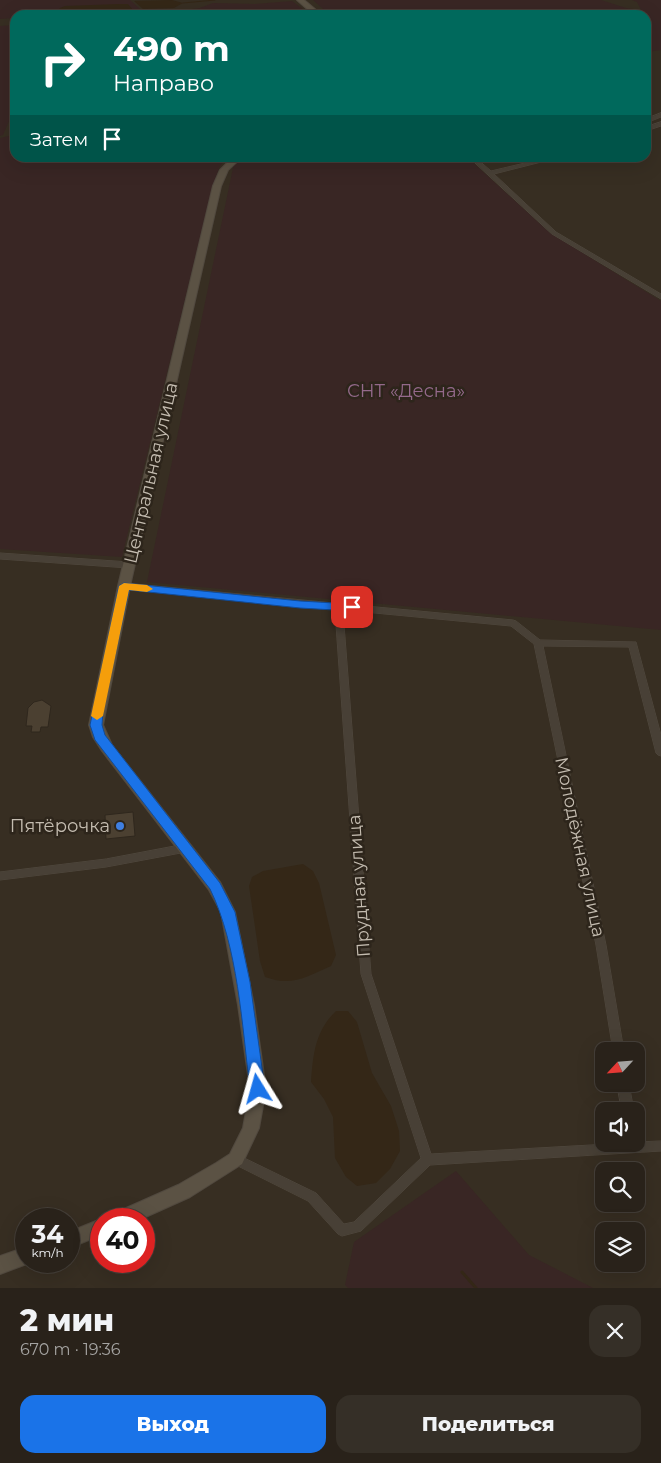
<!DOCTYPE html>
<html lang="ru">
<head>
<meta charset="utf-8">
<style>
  :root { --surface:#29221a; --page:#352f27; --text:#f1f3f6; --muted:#a5a4a2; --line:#453f39; --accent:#1a73e8 }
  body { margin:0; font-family:Montserrat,sans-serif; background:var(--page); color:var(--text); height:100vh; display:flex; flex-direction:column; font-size:19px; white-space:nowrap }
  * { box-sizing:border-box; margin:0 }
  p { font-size:16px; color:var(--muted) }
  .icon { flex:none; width:28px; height:28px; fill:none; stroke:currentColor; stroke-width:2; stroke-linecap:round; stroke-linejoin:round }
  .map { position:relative; height:1288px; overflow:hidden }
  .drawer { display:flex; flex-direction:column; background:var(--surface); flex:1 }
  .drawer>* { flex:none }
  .top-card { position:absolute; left:10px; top:10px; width:641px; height:152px; border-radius:15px; box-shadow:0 5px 20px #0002,0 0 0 1px var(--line); background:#00695c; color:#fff; overflow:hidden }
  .needle { width:32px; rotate:244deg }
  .controls { position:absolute; left:595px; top:1042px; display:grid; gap:10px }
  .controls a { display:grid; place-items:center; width:50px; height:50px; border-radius:10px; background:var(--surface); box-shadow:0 5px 20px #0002,0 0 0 1px var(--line); font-size:25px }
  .speed { position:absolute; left:15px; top:1208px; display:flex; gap:10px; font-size:25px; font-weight:700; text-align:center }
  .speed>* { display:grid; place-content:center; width:65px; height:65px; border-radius:50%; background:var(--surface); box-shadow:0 5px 20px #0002,0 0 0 1px var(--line); line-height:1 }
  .speed small { font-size:12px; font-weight:400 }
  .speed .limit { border:8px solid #d22; background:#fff; color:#111 }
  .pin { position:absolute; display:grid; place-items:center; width:42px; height:42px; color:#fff; margin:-21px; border-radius:10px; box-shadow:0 2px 8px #0006 }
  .me { position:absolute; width:55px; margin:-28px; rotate:352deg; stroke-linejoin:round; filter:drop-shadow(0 0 4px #0008) }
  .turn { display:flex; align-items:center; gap:18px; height:105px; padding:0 20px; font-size:22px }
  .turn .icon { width:65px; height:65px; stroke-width:2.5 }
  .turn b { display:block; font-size:35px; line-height:42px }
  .then { display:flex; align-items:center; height:48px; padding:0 20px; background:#0003; gap:10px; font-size:19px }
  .round { display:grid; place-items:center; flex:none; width:52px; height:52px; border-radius:15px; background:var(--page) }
  .head { display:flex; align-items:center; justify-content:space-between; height:85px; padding:0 20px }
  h1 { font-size:30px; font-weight:800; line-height:38px }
  .button { display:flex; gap:10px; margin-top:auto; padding:10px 20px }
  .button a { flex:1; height:58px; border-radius:15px; background:var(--accent); color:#fff; font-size:20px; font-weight:800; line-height:58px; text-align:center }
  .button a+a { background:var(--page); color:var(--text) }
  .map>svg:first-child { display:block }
  .green { fill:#392624 }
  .water { fill:#342717 }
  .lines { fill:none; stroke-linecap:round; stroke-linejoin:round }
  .stream-far1 { stroke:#342717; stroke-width:1 }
  .stream { stroke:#342717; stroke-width:3 }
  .building { fill:#4b4031; stroke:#2f271d }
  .street-casing { stroke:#51493f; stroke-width:1 }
  .secondary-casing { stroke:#51493f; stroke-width:2 }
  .street { fill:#484036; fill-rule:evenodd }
  .secondary { fill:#5b5244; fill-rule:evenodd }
  .route { fill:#1a73e8; stroke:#114b97 }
  .slow { fill:#f59e0b }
  .shop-dot { fill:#3f7fe0; stroke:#2d251b; stroke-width:2 }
  .labels { text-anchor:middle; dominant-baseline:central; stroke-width:5; stroke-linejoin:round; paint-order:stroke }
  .park-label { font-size:18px; fill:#94698b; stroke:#2d251b }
  .street-label { font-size:18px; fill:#c4bcb0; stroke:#2d251b }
  .poi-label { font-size:18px; fill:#c4bcb0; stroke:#2d251b; text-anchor:end }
</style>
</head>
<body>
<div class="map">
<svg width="661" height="1288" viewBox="0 0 661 1288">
  <rect width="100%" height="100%" fill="#372e22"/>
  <path class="green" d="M0,0h130l10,9 -9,4 -116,2v3l-15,1z
    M313,0h288l25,8 15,2 -4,-8 -5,-2h29v50l-15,2v-37h-316z
    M292,1l19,14h-167l56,-7 13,-5 42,1z
    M15,25v82l-12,28 -3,1v-110z
    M15,120v38h211l-6,8 -8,23 -90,368 -122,-8v-411l9,-2z
    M244,158h224l82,75 111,68v329l-514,-48 87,-419z
    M456,1171l73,84 64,33h-245l-3,-3 9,-43z"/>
  <path class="water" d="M172,0l11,3 -9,5 -31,1 -9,-8z
    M119,4h9l5,6 -5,1 -68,2 -2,-3 2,-2 5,-2z
    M303,864l10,7 6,12 17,72 -5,11c-26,11 -38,21 -66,11l-5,-16 -11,-75 3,-9 11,-6z
    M336,1011h12l9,11 15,51 19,33 8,25 1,20 -10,18 -14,14 -19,3 -11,-9 -11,-19 -2,-41 -9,-18 -13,-17c2,-27 4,-51 25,-71z"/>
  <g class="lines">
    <path class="stream-far1" d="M183,3l32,-3"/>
    <path class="stream" d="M462,1272l14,16"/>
  </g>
  <path class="building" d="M42,700l9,6 -3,21h-7l-1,5h-9l1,-6h-6l2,-18 6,-6z
    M133,812l2,24 -29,3 -1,-24z"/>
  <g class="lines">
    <g class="street-casing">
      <path id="street" d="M661,113v4l-15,6v-4z
        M661,122v4l-15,5v-4z
        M470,158h6l15,13 55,-13h8l-1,1 -59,15 62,58 105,62v5l-109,-65z
        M0,553l129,9 4,3 -4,3 -129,-9z
        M124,583l389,37 3,1 24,19 96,2 25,93v21l-3,-1 -2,-2 -27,-106 -86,-1 63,299 18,106h-11l-17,-106 -62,-301 -23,-18 -157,-15 -10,14 27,349 60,180 178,-10h27v-2l25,-1v10l-231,14 -69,66 -19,5 -4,-2 -30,-33 -76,-38 -2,-4 2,-4 4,-1 80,39 28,31 10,-2 67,-64 -60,-184 -25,-349 10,-15 -225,-22 -1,-2z
        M186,844l4,1 1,3 -1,3 -4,1 -80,15 -106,13v-8l106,-13z
        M617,1084h12l5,27h-12z"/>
    </g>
    <g class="secondary-casing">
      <path id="secondary" d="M297,0h7l18,15h-8z
        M232,158h9l-13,12 -7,16 -91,400 -27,139 9,20 108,137 15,30 19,93 12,84 -7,39 -17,36 -52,33 -49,22h-29l3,-6 63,-28 38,-22 14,-9 13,-26 7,-39 -12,-84 -17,-93 -12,-22 -107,-139 -9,-14 -4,-12 29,-139 95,-400 7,-16z
        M101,1219v16l-32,13v-16z
        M26,1247v14l6,1 -32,12v-18z"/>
    </g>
    <use href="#street" class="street"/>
    <use href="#secondary" class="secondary"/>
  </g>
  <path class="route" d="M124,583l176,18 52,3 5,3 -5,4 -52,-3 -171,-18 -26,121 -1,14 3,10 115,148 15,29 15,70 15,107 -2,5 -5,2 -5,-2 -3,-5c-8,-63 -12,-143 -40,-200l-115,-149 -5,-15 29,-139z"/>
  <path class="slow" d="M124,583l23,2 6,4 -6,3 -18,-2 -26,126 -6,4 -6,-4 28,-130z"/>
  <circle class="shop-dot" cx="120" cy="826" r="5"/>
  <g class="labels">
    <g class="park-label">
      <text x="406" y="391">СНТ «Десна»</text>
    </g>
    <g class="street-label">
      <text transform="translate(151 473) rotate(-77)">Центральная улица</text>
      <text transform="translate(580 847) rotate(78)">Молодёжная улица</text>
      <text transform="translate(359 886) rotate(-94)">Прудная улица</text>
    </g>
    <g class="poi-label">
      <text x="110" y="826">Пятёрочка</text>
    </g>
  </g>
</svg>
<div class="controls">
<a><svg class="needle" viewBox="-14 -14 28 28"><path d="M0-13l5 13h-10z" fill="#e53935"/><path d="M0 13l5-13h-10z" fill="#a5a4a2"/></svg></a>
<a><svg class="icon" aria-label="sound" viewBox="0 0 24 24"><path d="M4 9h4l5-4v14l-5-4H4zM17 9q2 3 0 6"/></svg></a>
<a><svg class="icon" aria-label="search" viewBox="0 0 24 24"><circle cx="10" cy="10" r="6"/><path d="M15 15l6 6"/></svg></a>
<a><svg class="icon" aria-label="layers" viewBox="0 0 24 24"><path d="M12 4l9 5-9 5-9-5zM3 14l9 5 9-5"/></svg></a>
</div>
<div class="speed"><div>34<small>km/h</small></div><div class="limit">40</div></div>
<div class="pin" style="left:352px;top:607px;background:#d93025"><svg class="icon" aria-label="arrive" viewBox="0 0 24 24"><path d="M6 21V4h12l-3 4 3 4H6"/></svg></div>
<svg class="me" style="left:258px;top:1089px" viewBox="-20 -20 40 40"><path d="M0-17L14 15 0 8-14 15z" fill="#1a73e8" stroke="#fff" stroke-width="4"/></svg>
<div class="top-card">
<div class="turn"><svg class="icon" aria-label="right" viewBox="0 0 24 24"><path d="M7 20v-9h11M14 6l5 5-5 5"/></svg><div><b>490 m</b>Направо</div></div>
<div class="then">Затем<svg class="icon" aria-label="arrive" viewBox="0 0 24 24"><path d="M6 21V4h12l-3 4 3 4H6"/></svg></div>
</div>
</div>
<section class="drawer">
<div class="head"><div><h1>2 мин</h1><p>670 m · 19:36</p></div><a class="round"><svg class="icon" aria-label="close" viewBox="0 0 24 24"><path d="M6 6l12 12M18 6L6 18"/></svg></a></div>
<div class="button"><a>Выход</a><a>Поделиться</a></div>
</section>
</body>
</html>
